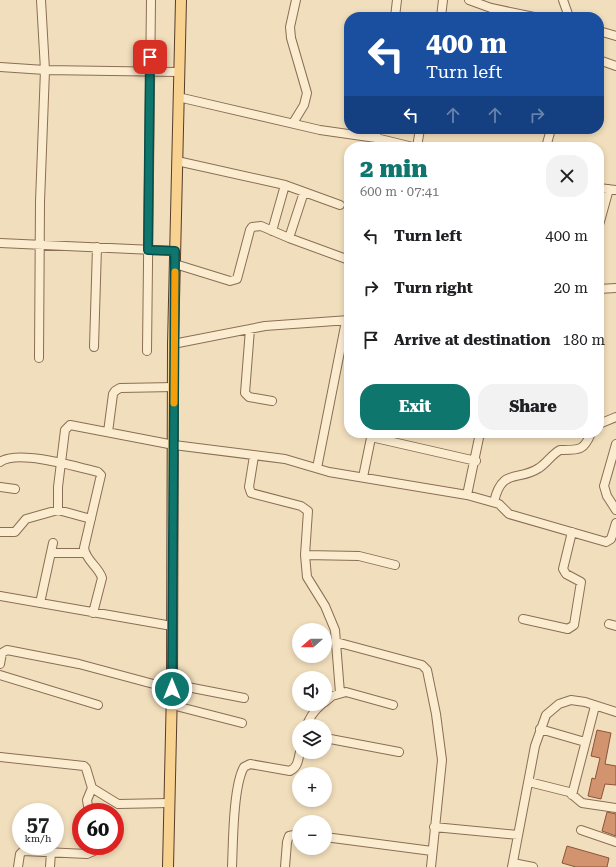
<!DOCTYPE html>
<html lang="en">
<head>
<meta charset="utf-8">
<style>
  :root { --surface:#fff; --page:#f2f2f2; --text:#202124; --muted:#757577; --accent:#0f766e }
  body { margin:0; font-family:"Roboto Serif",serif; background:var(--page); color:var(--text); height:100vh; display:flex; flex-direction:column; font-size:15px; white-space:nowrap }
  * { box-sizing:border-box; margin:0 }
  p { font-size:13px; color:var(--muted) }
  .icon { flex:none; width:22px; height:22px; fill:none; stroke:currentColor; stroke-width:2; stroke-linecap:round; stroke-linejoin:round }
  .map { position:relative; flex:1; overflow:hidden }
  .panel { position:absolute; left:344px; top:142px; width:260px; height:296px; display:flex; flex-direction:column; background:var(--surface); border-radius:16px; box-shadow:0 2px 6px #0003 }
  .panel>* { flex:none }
  .guide { position:absolute; left:344px; top:12px; width:260px; height:122px; border-radius:16px; box-shadow:0 2px 6px #0003; background:#1a4fa0; color:#fff; overflow:hidden }
  .needle { width:26px; rotate:249deg }
  .controls { position:absolute; left:292px; top:623px; display:grid; gap:8px }
  .controls a { display:grid; place-items:center; width:40px; height:40px; border-radius:50%; background:var(--surface); box-shadow:0 2px 6px #0003; font-size:20px }
  .speed { position:absolute; left:12px; top:803px; display:flex; gap:8px; font-size:20px; font-weight:700; text-align:center }
  .speed>* { display:grid; place-content:center; width:52px; height:52px; border-radius:50%; background:var(--surface); box-shadow:0 2px 6px #0003; line-height:1 }
  .speed small { font-size:10px; font-weight:400 }
  .speed .limit { border:6px solid #d22; background:#fff; color:#111 }
  .pin { position:absolute; display:grid; place-items:center; width:34px; height:34px; color:#fff; margin:-17px; border-radius:8px; box-shadow:0 2px 6px #0006 }
  .me { position:absolute; width:44px; margin:-22px; rotate:0deg; stroke-linejoin:round; filter:drop-shadow(0 0 3px #0008) }
  .turn { display:flex; align-items:center; gap:14px; height:84px; padding:0 16px; font-size:18px }
  .turn .icon { width:52px; height:52px; stroke-width:2.5 }
  .turn b { display:block; font-size:28px; line-height:34px }
  .lanes { display:flex; align-items:center; height:38px; padding:0 16px; background:#0003; justify-content:center; gap:20px; direction:ltr }
  .lanes .off { opacity:.35 }
  .round { display:grid; place-items:center; flex:none; width:42px; height:42px; border-radius:16px; background:var(--page) }
  .summary { display:flex; align-items:center; justify-content:space-between; height:68px; padding:0 16px }
  h1 { font-size:24px; font-weight:800; line-height:30px; color:var(--accent) }
  .button { display:flex; gap:8px; margin-top:auto; padding:8px 16px }
  .button a { flex:1; height:46px; border-radius:16px; background:var(--accent); color:#fff; font-size:16px; font-weight:800; line-height:46px; text-align:center }
  .button a+a { background:var(--page); color:var(--text) }
  ul { padding:0; list-style:none }
  li { display:flex; align-items:center; gap:12px; height:52px; padding:0 16px }
  li div { flex:1 }
  li b { display:block; font-size:15px }
  li em { font-style:normal }
  .map>svg:first-child { display:block }
  .building { fill:#d2936f; stroke:#8b5539 }
  .lines { fill:none; stroke-linecap:round; stroke-linejoin:round }
  .minor-casing { stroke:#8a6e55; stroke-width:10 }
  .major-casing { stroke:#573c2a; stroke-width:12 }
  .minor { stroke:#fbecd0; stroke-width:8 }
  .major { stroke:#f8d290; stroke-width:10 }
  .route-casing { stroke:#0a4d48; stroke-width:10 }
  .route { stroke:#0f766e; stroke-width:7 }
  .slow { stroke:#f59e0b; stroke-width:7 }
</style>
</head>
<body>
<div class="map">
<svg width="616" height="867" viewBox="0 0 616 867">
  <rect width="100%" height="100%" fill="#f1debc"/>
  <path class="building" d="M597,730l14,3 -6,31 11,2v19l-11,-1 -4,15 -13,-3 4,-18 3,1 5,-21 -9,-2z
    M607,812l9,2v22l-14,-5z
    M567,846l42,12 -2,9h-31l-14,-4z"/>
  <g class="lines">
    <g class="minor-casing">
      <path id="minor" d="M469,0l22,8 43,9
        M563,0l6,17
        M395,17l2,-17
        M441,17l2,-17
        M599,31l17,5
        M599,60l17,6
        M0,67l45,3 133,2
        M178,97l142,33 56,8 37,9
        M293,123l11,-18 3,-12 -16,-55 -1,-11 6,-27
        M376,138l1,-9
        M417,147l3,-18
        M546,147l5,-18
        M177,161l108,24 55,20
        M599,188l17,2
        M599,225l10,-36
        M272,231l13,-46
        M289,238l15,-46
        M0,243l175,8
        M175,264l55,17 7,-2 13,-49 2,-3 9,-1 28,12 60,22
        M599,289l17,-1
        M250,329l-5,64 4,4 23,4
        M173,344l92,-18 84,-6
        M94,347l3,-100
        M147,351l4,-351
        M39,358l1,-156 5,-132 -4,-70
        M599,424l17,-7
        M108,432l5,-38 2,-3 5,-3 54,-1
        M371,437l105,24
        M616,444l-12,42 3,10 9,14
        M254,456l-5,31 2,6 50,13 7,5 -3,44 2,22 18,29 10,24 5,63
        M0,462c18,-13 78,5 98,10l3,3 -17,73c2,13 15,19 18,30l-9,35
        M317,468l29,-147
        M363,477l9,-44
        M0,487l15,2
        M467,495l13,-62
        M494,502c8,-35 24,-20 45,-34 8,-5 13,-14 21,-18 19,0 24,1 31,-17
        M58,510v-23l7,-57 5,-5 104,20 111,14 44,13 138,23 32,9 10,10 97,28 5,-3 5,-16
        M0,532h15l11,-13 32,-9 33,9
        M51,553h34
        M305,555l54,1 36,9
        M0,596l172,30
        M40,603l13,-60
        M523,619l45,10 6,-4 7,-43 -15,-8 -3,-5 9,-37
        M609,624l7,2
        M336,642l86,23 5,5 9,44 6,46 -11,107
        M0,664l2,-11 5,-3 72,14 93,25
        M0,675l98,30
        M172,684l72,14
        M325,702l7,-6 14,-4 47,13
        M172,705l70,18
        M307,726c2,-9 8,-16 15,-22
        M540,729l45,13
        M325,738l74,14
        M0,757l84,9 2,2 6,20 26,16 51,-1
        M529,782l40,10 13,11 34,5
        M572,795l23,-89
        M89,812l-2,-12 5,-12
        M434,827l84,8
        M581,830l35,12
        M325,837l107,14
        M513,863l20,4
        M18,867l2,-13 3,-3 64,3 7,-3v-5
        M50,867l1,-15
        M232,867c1,-23 1,-81 12,-100l6,-3 40,7c8,-4 8,-11 10,-19
        M285,867l2,-25 2,-6 10,-2
        M512,867l23,-121 11,-31 13,-11 12,-4 14,2 31,10"/>
    </g>
    <g class="major-casing">
      <path id="major" d="M168,867l4,-178 1,-345 8,-344"/>
    </g>
    <use href="#minor" class="minor"/>
    <use href="#major" class="major"/>
  </g>
  <g class="lines">
    <g class="route-casing">
      <path id="route" d="M150,57l-2,193 27,1 -3,438"/>
    </g>
    <use href="#route" class="route"/>
    <path class="slow" d="M174,403l1,-131"/>
  </g>
</svg>
<div class="controls">
<a><svg class="needle" viewBox="-14 -14 28 28"><path d="M0-13l5 13h-10z" fill="#e53935"/><path d="M0 13l5-13h-10z" fill="#757577"/></svg></a>
<a><svg class="icon" aria-label="sound" viewBox="0 0 24 24"><path d="M4 9h4l5-4v14l-5-4H4zM17 9q2 3 0 6"/></svg></a>
<a><svg class="icon" aria-label="layers" viewBox="0 0 24 24"><path d="M12 4l9 5-9 5-9-5zM3 14l9 5 9-5"/></svg></a>
<a>+</a>
<a>−</a>
</div>
<div class="speed"><div>57<small>km/h</small></div><div class="limit">60</div></div>
<div class="pin" style="left:150px;top:57px;background:#d93025"><svg class="icon" aria-label="arrive" viewBox="0 0 24 24"><path d="M6 21V4h12l-3 4 3 4H6"/></svg></div>
<svg class="me" style="left:172px;top:689px" viewBox="-20 -20 40 40"><circle r="17" fill="#0f766e" stroke="#fff" stroke-width="3"/><path d="M0-11L8 9 0 5-8 9z" fill="#fff"/></svg>
<div class="guide">
<div class="turn"><svg class="icon" aria-label="left" viewBox="0 0 24 24"><path d="M17 20v-9H6M10 6l-5 5 5 5"/></svg><div><b>400 m</b>Turn left</div></div>
<div class="lanes"><svg class="icon" aria-label="left" viewBox="0 0 24 24"><path d="M17 20v-9H6M10 6l-5 5 5 5"/></svg><svg class="icon off" aria-label="ahead" viewBox="0 0 24 24"><path d="M12 20V5M6 11l6-6 6 6"/></svg><svg class="icon off" aria-label="ahead" viewBox="0 0 24 24"><path d="M12 20V5M6 11l6-6 6 6"/></svg><svg class="icon off" aria-label="right" viewBox="0 0 24 24"><path d="M7 20v-9h11M14 6l5 5-5 5"/></svg></div>
</div>
<section class="panel">
<div class="summary"><div><h1>2 min</h1><p>600 m · 07:41</p></div><a class="round"><svg class="icon" aria-label="close" viewBox="0 0 24 24"><path d="M6 6l12 12M18 6L6 18"/></svg></a></div>
<ul>
<li><svg class="icon" aria-label="left" viewBox="0 0 24 24"><path d="M17 20v-9H6M10 6l-5 5 5 5"/></svg><div><b>Turn left</b></div><em>400 m</em></li>
<li><svg class="icon" aria-label="right" viewBox="0 0 24 24"><path d="M7 20v-9h11M14 6l5 5-5 5"/></svg><div><b>Turn right</b></div><em>20 m</em></li>
<li><svg class="icon" aria-label="arrive" viewBox="0 0 24 24"><path d="M6 21V4h12l-3 4 3 4H6"/></svg><div><b>Arrive at destination</b></div><em>180 m</em></li>
</ul>
<div class="button"><a>Exit</a><a>Share</a></div>
</section>
</div>
</body>
</html>
